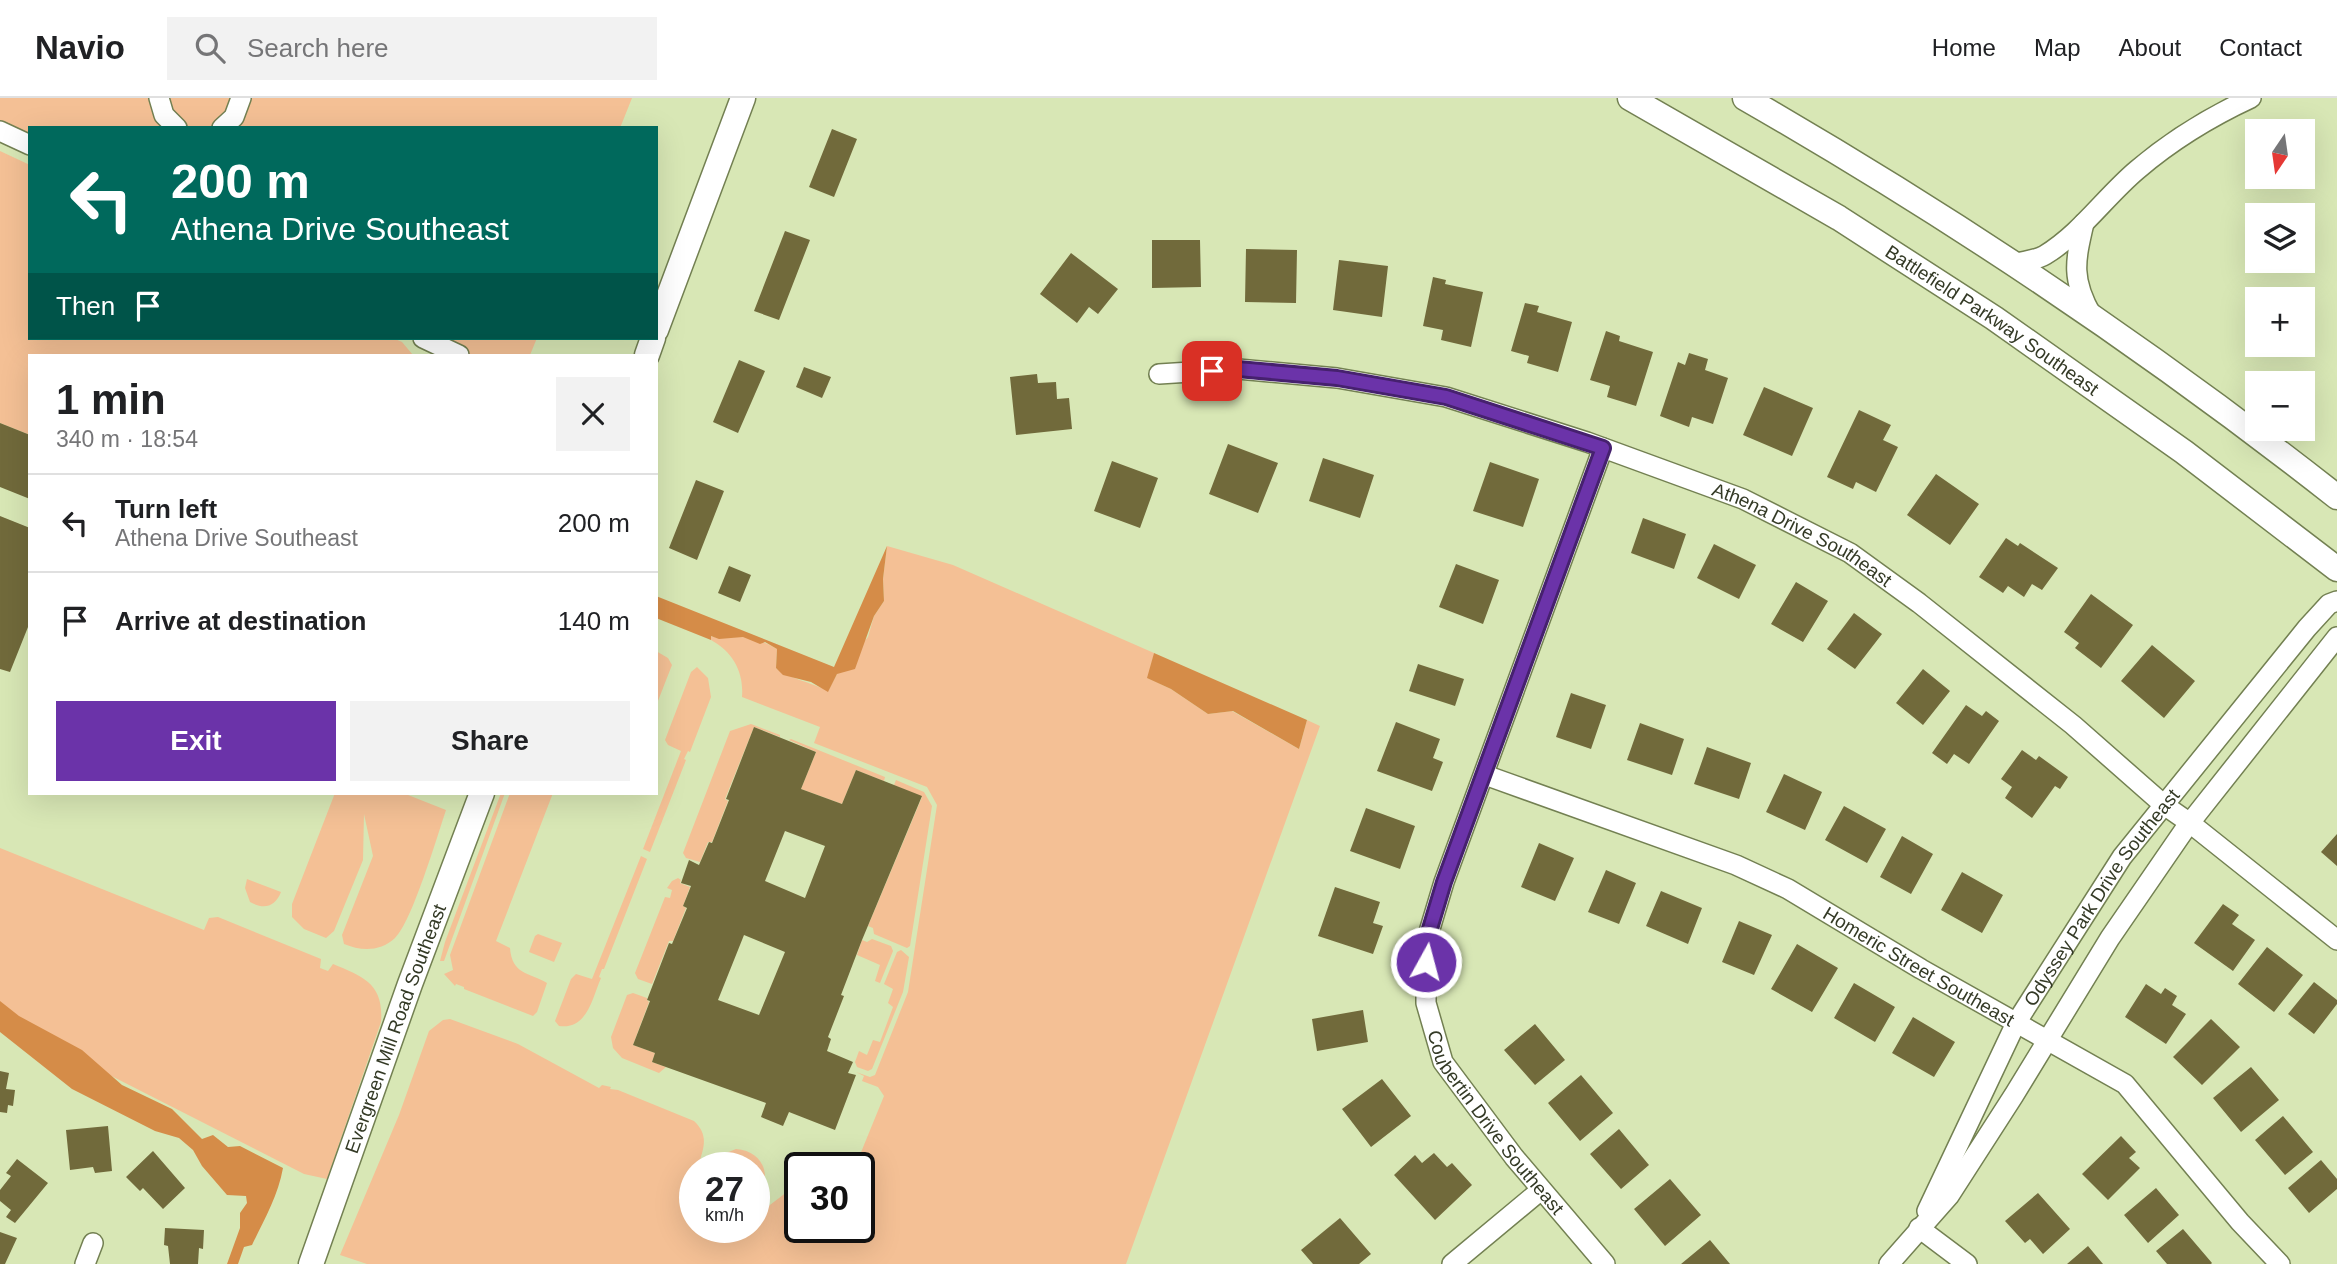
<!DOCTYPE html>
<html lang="en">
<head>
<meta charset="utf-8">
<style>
  :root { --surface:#fff; --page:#f2f2f2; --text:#202124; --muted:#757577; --line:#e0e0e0; --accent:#6b33a9 }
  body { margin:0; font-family:Helvetica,sans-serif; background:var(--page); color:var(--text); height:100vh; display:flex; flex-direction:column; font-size:26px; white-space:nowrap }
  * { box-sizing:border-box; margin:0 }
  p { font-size:23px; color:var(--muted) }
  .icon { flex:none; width:38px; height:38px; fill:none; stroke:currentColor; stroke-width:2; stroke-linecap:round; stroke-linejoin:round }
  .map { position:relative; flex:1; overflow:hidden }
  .details { position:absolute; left:28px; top:256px; width:630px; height:441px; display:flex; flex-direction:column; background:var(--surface); border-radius:0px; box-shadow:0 7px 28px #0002 }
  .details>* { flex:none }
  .top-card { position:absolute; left:28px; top:28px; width:630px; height:214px; border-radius:0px; box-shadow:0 7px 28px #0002; background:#00695c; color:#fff; overflow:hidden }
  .needle { width:46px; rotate:193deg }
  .fabs { position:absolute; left:2245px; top:21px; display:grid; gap:14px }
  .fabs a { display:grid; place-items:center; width:70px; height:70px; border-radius:0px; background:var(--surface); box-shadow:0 7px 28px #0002; font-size:35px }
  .speed { position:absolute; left:679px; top:1054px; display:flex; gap:14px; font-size:35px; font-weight:700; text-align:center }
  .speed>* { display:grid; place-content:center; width:91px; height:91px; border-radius:50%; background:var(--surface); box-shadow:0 7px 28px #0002; line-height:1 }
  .speed small { font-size:18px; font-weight:400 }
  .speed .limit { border:4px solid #111; border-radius:10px; background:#fff; color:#111 }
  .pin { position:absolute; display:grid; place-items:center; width:60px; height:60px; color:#fff; margin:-30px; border-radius:14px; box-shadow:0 4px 10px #0006 }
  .me { position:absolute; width:77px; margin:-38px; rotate:7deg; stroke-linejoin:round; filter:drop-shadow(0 0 5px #0008) }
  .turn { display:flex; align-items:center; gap:24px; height:147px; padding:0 28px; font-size:32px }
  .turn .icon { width:91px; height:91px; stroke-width:2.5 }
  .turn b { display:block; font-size:49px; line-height:60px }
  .then { display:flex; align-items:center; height:66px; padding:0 28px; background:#0003; gap:14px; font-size:26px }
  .round { display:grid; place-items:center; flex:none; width:74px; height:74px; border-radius:0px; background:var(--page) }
  .head { display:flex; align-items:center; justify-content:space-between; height:119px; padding:0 28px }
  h1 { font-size:42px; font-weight:800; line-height:52px }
  .button { display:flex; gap:14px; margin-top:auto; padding:14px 28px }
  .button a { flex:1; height:80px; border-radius:0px; background:var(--accent); color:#fff; font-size:28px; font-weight:800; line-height:80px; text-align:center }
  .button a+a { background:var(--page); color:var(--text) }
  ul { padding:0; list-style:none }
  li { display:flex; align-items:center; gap:21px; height:98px; padding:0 28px; border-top:2px solid var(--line) }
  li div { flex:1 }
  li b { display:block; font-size:26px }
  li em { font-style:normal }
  header { display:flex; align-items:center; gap:42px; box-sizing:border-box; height:98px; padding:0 35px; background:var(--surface); border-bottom:2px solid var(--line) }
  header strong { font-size:33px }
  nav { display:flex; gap:38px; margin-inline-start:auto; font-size:24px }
  .search { width:490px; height:63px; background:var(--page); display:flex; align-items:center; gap:18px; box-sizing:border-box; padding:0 24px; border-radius:0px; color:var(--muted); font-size:26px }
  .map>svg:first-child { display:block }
  .green { fill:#f4c095 }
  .forest { fill:#d58c48 }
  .building { fill:#716a3b; fill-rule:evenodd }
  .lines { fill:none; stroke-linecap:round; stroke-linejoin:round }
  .minor-casing { stroke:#738052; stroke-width:22 }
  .major-casing { stroke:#738052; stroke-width:27 }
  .minor { stroke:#fff; stroke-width:19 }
  .major { stroke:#fff; stroke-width:24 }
  .route-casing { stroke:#46216e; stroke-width:18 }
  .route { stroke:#6b33a9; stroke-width:12 }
  .labels { text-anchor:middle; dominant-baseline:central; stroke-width:7; stroke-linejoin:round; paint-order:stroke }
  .street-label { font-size:19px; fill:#343a26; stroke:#d8e7b5 }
</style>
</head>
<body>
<header>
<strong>Navio</strong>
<div class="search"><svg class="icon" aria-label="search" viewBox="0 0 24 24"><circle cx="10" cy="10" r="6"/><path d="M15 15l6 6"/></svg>Search here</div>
<nav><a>Home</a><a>Map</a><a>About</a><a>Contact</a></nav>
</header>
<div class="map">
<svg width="2337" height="1166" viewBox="0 0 2337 1166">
  <rect width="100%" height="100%" fill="#d8e7b5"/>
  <path class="green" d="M0,0h632l-12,30h-590v17l-30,-14z
    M0,53l30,14v173h363l9,4 11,13h-383v80l-30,-12z
    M424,240h113l-7,17h-71z
    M887,448l66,19 201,88 -6,25 23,11 37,25 24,-3 67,38 8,-29 13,6 -194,538h-759l-27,-9 59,-140 30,-84 14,-11 7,-1 68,25 81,44 3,-3 9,2 -1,2 8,1 76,31c16,15 9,28 4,46h-3v60h59v-13l8,-3 38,-29v45h59v-60h-4l29,-71 -6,-9 -16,-6 2,-5 -8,-4 14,5 5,-2 33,-83 29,-187 -10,-18 -113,-44 6,-16 -78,-30c2,-25 -9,-45 -31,-57l-1,-4c12,4 22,0 34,1 12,2 23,6 33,12l-1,19c9,9 37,15 52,23l9,-17 31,-37 6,-21 10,-15 -1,-22z
    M656,553l12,7 4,7 -16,41z
    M697,569l11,11 3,19 -21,55 -2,-1 -4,8 2,1 -36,92 -7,-3 38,-98 -13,-6 -3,-5 26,-68z
    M751,626l29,11v2l-26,-10 -29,72 3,2 -16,41h-4l-8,20 -14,-4 -3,-5 47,-122z
    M791,641l94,38 -1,4 -28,-11 -14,34 -41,-15 15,-37 -27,-12z
    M896,682l28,12 8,14 -22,140 -3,2 -33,-14 -1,-6 -5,-2 54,-129 -28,-12z
    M335,695h68l43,17c-9,27 -34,112 -51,128 -15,14 -34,13 -51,6l-2,-9 31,-79 -9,-42 -1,46 -29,71 -8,7 -22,-9 -12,-12v-13z
    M501,695h4l-61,168h-4l5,-19z
    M510,695h43l-57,148 14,7c2,27 19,24 37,35l-10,29 -4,4 -69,-27v-2l-8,-3 -1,2 -11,-12 9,-4 -3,-15z
    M0,750l204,82 5,-12 9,-1 103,42 -1,9 8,3 5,-7c31,13 51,20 48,58l-54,157 -23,-5 -285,-145 -19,-16z
    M641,758l6,3 -43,110h-2l-3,8 2,1c-9,21 -14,52 -42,48l-4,-5 16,-42 5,-5 16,5z
    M678,780l3,2 -1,3 10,4 -7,19 3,2 -13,33h-4l-17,43 -14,-5 -3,-6 30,-76 5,1 2,-8 -5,-2 5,-7z
    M247,781l34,13c-6,15 -17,18 -31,10l-5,-14z
    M538,836l24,9 -8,19 -25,-10 6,-16z
    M872,841l19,7 2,5 -13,32 -5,-2 5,-16 -23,-10 5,-15 5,2z
    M901,852l8,7 -6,35 -31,77 -4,2 -11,-4 -2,-5 4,-11 8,4 6,-15 7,2 13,-35 -5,-4 5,-14 -9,-5 13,-32z
    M633,895l14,5v2l2,2 -16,43 22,8 -3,9 14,5 -7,6 -37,-15 -9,-10 -2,-11 16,-42z
    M736,1051c28,2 39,30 18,50v-32h-42l7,-11z"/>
  <path class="forest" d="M887,448l-4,33 1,22 -10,15 -19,53 -18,5 -9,18 -17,-10 -28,-7 -7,-7 1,-19 -12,-7 -5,2 -17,-7 -24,2 -8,-3v4l-55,-22v-22l178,71z
    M1154,555l153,67 -8,29 -66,-38 -25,3 -37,-25 -24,-11z
    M0,903l19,15 63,34 40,35 50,24 30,30 11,-4 15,12 12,-1 43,22c-5,28 -19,52 -31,77l-8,2 -6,17h-11l13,-36v-15l7,-10 -1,-7 -19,-1 -25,-29 -9,-16 -14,-12 -24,-7 -83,-42 -72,-57z"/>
  <path class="building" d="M832,31l25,10 -23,58 -25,-10z
    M785,133l25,9 -31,80 -25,-9z
    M1152,142h48l1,47 -49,1z
    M1246,151l51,1 -1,53 -51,-1z
    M1071,155l47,36 -20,25 -9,-7 -12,16 -37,-29z
    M1339,162l49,6 -6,51 -49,-7z
    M1433,179l13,3 -1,4 38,8 -12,55 -30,-7 2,-10 -20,-4z
    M1525,205l14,3 -2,6 35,10 -14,50 -31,-9 2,-7 -18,-5z
    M1606,233l14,5 -1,5 34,11 -17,54 -29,-9 3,-11 -20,-6z
    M1689,255l19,6 -3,11 23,8 -15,46 -21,-7 -3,10 -29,-11 18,-54 7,3z
    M739,262l26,11 -27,62 -25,-11z
    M804,269l27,10 -9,21 -26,-11z
    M1037,276l1,9 18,-1 1,17 12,-1 3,31 -56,6 -6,-58z
    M1764,289l49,21 -21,48 -49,-21z
    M1859,312l32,15 -8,15 15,7 -22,45 -20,-10 -3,7 -26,-12z
    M0,325l30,12v64l-30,-12z
    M1228,346l50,19 -20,50 -49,-19z
    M1323,360l51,17 -14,43 -51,-17z
    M1112,363l46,17 -18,50 -46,-17z
    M1490,364l49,17 -16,48 -50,-16z
    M1936,376l43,30 -29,41 -43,-30z
    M696,382l28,11 -27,69 -28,-12z
    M0,418l30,12v94l-20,50 -10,-3z
    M1643,420l43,16 -12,35 -43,-16z
    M2006,440l12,8 2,-3 38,25 -16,22 -10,-6 -8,13 -16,-11 -5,7 -24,-16z
    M1714,446l42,21 -17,34 -42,-21z
    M1456,466l43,16 -16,44 -44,-17z
    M729,468l22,9 -11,27 -22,-9z
    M1796,484l32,19 -25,41 -32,-18z
    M2091,496l42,31 -32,43 -26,-20 4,-5 -15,-11z
    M1854,515l28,21 -27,35 -28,-20z
    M2152,547l43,36 -31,37 -43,-37z
    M1418,566l46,15 -9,27 -46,-15z
    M1923,571l27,22 -27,34 -27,-22z
    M1571,595l35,12 -15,44 -35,-12z
    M1966,607l16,11 4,-5 13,10 -30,43 -15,-10 -7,10 -15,-11z
    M1396,624l44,17 -7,19 10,4 -11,29 -55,-20z
    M1640,625l44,16 -12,36 -45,-15z
    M754,629l62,25 -15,37 41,15 14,-34 66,26 -60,144 -21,55 3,1 -16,41 3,2 -4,12 26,11 -5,11 8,2 -21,55 -46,-18 -6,14 -22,-9 5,-14 -114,-41 3,-9 -22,-8 17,-44 -3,-1 22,-57 3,1 15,-36 -4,-2 8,-20 -10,-3 8,-23 10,5 10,-23 3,1 17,-43 -3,-1zM785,733l40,15 -20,52 -40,-17zM744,837l41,17 -26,63 -41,-15z
    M1707,649l44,16 -12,36 -45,-15z
    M2022,652l14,10 3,-4 29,21 -8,12 -5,-3 -23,32 -27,-20 7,-11 -11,-8z
    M1784,676l38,18 -17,38 -39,-18z
    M1844,708l42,23 -19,34 -42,-23z
    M1366,710l49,18 -15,43 -50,-18z
    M2337,736v32l-16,-14z
    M1902,738l31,18 -22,40 -31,-17z
    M1539,745l35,15 -19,43 -34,-14z
    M1606,772l30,13 -17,41 -31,-12z
    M1962,774l41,23 -21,38 -41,-23z
    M1335,789l45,15 -7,21 10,3 -10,28 -55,-18z
    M1661,793l41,17 -14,36 -42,-18z
    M2223,806l16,11 -7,9 23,16 -22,31 -39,-28z
    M1739,823l33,14 -18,40 -32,-13z
    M1797,846l41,24 -26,44 -41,-23z
    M2267,849l36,28 -29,37 -36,-28z
    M2314,884l23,18v4l-23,30 -26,-20z
    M1854,885l41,24 -20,35 -41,-24z
    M2146,886l15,10 4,-6 12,8 -5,9 14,9 -20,30 -41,-27z
    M1363,912l5,32 -51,9 -5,-32z
    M1913,919l42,25 -21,35 -42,-24z
    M2211,921l29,28 -38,38 -29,-28z
    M1535,926l30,36 -30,25 -31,-35z
    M2251,969l28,33 -38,32 -28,-34z
    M0,973l9,2 -3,16 9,1 -2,16 -5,-1 -1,8 -7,-1z
    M1581,977l32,38 -33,28 -32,-38z
    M1382,981l29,37 -40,31 -29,-38z
    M2283,1018l30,36 -28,23 -30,-35z
    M108,1028l4,45 -17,2 -2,-6 -23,3 -4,-40z
    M1619,1031l30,36 -28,24 -31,-35z
    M2121,1038l15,16 -7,6 11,10 -32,32 -26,-26z
    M153,1053l32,37 -22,21 -20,-21 -3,3 -14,-14z
    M1434,1055l13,14 5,-4 20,22 -37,35 -41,-45 21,-20 7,8z
    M17,1061l31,24 -33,40 -9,-6 5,-7 -11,-9v-11l11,-14 -5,-3z
    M2321,1062l16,19v10l-28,24 -21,-25z
    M1670,1081l31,36 -36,31 -31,-37z
    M2156,1090l23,27 -31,28 -24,-28z
    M2038,1095l32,36 -27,25 -13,-15 -5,4 -20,-22z
    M1340,1120l31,36 -12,10h-46l-12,-14z
    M165,1130l39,2 -1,19 -4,-1 -1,16h-28l-2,-18 -4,-1z
    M2183,1131l29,34 -1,1h-44l-11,-13z
    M0,1134l17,6 -12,26h-5z
    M1710,1142l20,24h-49z
    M2088,1148l15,18h-36z"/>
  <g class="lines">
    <g class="minor-casing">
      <g id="minor">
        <path d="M159,0l5,17 13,13"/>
        <path d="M222,30l12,-11 7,-19"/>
        <path d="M0,33l30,14"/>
        <path d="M2084,125c-9,39 -13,56 8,93"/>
        <path d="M2014,166c10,-3 23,-4 31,-9 36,-22 60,-58 92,-85 34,-29 73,-53 114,-72"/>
        <path d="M423,240l36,17"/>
        <path id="s1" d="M1159,276l79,-5 99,9 109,19 141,45 156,57 107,54 69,50 154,122 91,80 26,18 147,117"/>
        <path id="s2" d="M1603,350l-159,434 -18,60v61l17,59 71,95 91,107"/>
        <path id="s3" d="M1485,677l251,90 52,24 133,80 204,115 115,138 40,42"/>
        <path id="s4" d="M1927,1113l89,-188 106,-166 185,-229 22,-24 8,-3"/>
        <path d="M1919,1130l48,36"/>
        <path d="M85,1166l8,-21"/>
        <path d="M1452,1166l89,-74"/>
        <path d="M1889,1166l60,-68 65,-101 96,-157 75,-109 152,-192"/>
      </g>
    </g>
    <g class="major-casing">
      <g id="major">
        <path id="s5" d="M1630,0l209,120 155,100 190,134 153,117"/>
        <path d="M1745,0c207,119 405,252 592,399"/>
        <path d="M656,232l87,-232"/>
        <path d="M647,257l6,-17"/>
        <path id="s6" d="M311,1166l99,-280 72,-191"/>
      </g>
    </g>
    <use href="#minor" class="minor"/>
    <use href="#major" class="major"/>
  </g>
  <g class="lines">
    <g class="route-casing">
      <path id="route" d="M1212,273l26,-2 99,9 109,19 157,51 -159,434 -18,60v20"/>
    </g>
    <use href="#route" class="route"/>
  </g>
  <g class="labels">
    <g class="street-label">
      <text stroke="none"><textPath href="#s5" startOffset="425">Battlefield Parkway Southeast</textPath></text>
      <text stroke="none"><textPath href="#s1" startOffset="672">Athena Drive Southeast</textPath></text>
      <text stroke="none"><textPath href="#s4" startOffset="360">Odyssey Park Drive Southeast</textPath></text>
      <text stroke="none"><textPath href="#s3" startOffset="476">Homeric Street Southeast</textPath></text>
      <text stroke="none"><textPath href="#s6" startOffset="250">Evergreen Mill Road Southeast</textPath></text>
      <text stroke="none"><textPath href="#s2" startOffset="726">Coubertin Drive Southeast</textPath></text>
    </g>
  </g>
</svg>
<div class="fabs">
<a><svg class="needle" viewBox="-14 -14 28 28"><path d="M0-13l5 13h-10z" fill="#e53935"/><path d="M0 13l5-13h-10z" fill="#757577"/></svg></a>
<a><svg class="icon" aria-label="layers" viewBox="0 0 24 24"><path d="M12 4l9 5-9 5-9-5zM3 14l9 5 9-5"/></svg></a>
<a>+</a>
<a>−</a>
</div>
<div class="speed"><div>27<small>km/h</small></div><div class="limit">30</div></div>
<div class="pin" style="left:1212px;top:273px;background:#d93025"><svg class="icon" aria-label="arrive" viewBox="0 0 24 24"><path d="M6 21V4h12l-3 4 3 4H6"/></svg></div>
<svg class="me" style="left:1426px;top:864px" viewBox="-20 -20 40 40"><circle r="17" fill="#6b33a9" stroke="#fff" stroke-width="3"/><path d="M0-11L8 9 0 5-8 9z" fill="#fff"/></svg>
<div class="top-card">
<div class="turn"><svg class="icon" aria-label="left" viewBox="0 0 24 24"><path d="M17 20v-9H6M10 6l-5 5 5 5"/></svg><div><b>200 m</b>Athena Drive Southeast</div></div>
<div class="then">Then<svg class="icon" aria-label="arrive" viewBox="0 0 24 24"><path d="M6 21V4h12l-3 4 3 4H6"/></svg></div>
</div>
<section class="details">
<div class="head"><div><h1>1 min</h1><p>340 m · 18:54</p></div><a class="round"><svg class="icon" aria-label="close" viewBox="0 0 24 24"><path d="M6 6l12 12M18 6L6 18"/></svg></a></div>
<ul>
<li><svg class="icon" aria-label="left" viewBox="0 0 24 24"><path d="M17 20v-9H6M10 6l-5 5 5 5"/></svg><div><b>Turn left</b><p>Athena Drive Southeast</p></div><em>200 m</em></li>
<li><svg class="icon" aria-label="arrive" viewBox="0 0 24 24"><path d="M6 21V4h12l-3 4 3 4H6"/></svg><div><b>Arrive at destination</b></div><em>140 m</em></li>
</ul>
<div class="button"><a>Exit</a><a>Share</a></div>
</section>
</div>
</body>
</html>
